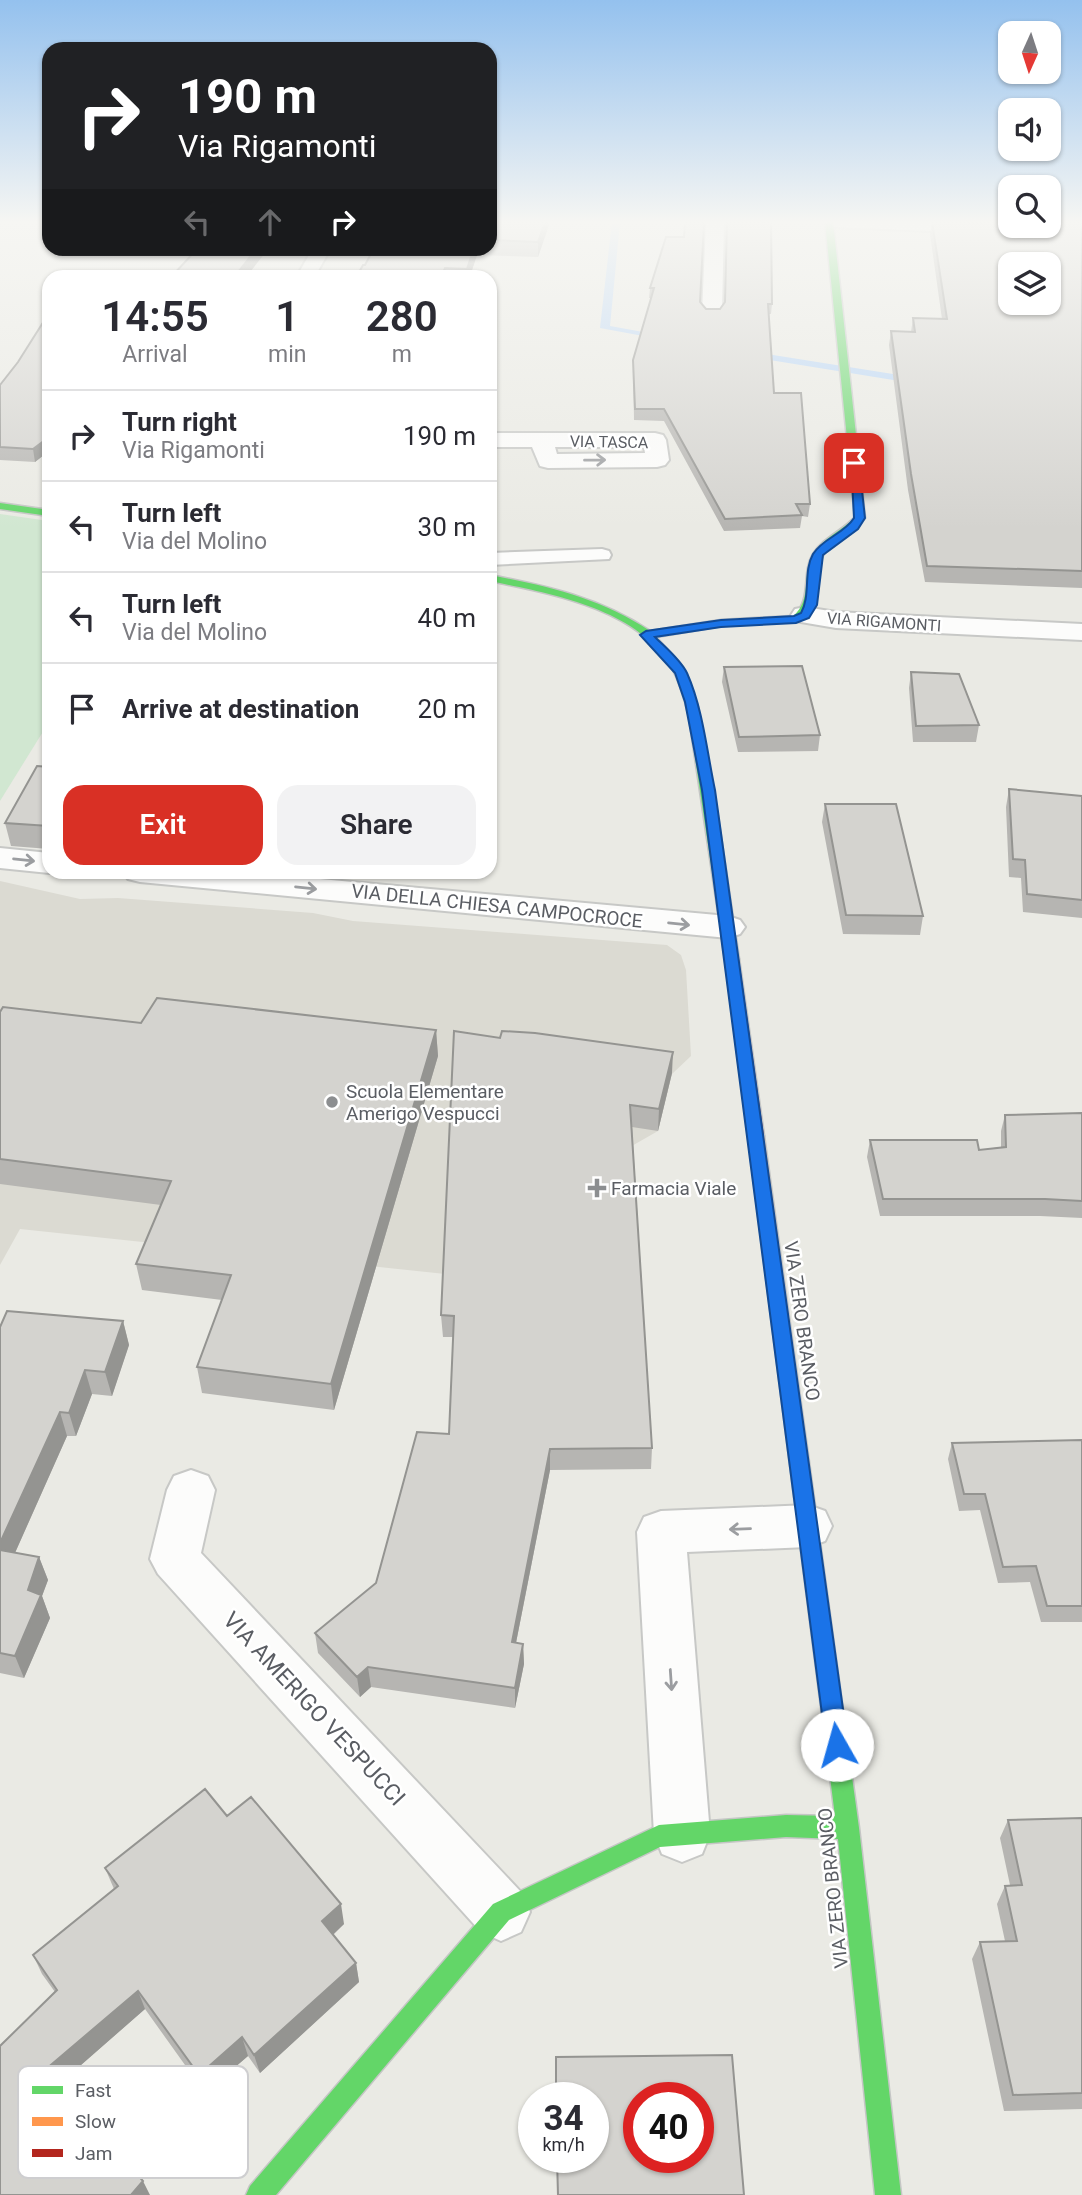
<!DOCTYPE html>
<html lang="en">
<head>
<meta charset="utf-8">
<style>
  :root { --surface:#fff; --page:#f2f2f3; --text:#2b2b33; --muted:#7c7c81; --line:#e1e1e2; --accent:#d93025 }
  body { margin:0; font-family:Roboto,sans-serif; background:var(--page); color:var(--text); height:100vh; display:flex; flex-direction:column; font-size:26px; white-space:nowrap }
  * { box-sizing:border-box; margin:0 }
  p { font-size:23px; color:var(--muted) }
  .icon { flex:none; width:38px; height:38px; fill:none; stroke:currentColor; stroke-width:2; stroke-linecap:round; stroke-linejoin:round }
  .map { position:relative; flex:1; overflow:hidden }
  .drawer { position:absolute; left:42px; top:270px; width:455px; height:609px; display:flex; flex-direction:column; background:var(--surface); border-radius:21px; box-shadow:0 2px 5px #0004 }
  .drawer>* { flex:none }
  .banner { position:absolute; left:42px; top:42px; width:455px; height:214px; border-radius:21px; box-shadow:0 2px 5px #0004; background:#202124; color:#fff; overflow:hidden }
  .needle { width:46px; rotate:183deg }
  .fabs { position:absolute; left:998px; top:21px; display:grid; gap:14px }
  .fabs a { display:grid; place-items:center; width:63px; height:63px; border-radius:14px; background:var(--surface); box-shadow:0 2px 5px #0004; font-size:35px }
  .speed { position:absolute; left:518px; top:2082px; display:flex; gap:14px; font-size:35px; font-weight:700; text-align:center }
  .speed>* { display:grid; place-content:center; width:91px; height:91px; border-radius:50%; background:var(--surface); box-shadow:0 2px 5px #0004; line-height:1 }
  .speed small { font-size:18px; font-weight:400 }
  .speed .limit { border:10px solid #d22; background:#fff; color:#111 }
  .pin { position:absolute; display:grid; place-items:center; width:60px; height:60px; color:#fff; margin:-30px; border-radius:14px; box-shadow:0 4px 10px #0006 }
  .me { position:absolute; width:77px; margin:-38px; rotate:353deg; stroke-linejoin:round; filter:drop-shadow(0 0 5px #0008) }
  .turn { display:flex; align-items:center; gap:24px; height:147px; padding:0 21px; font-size:32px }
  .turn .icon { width:91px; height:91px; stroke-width:2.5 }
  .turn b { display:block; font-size:49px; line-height:60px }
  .lanes { display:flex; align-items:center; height:66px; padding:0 21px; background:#0003; justify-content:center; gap:35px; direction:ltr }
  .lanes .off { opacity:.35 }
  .eta { display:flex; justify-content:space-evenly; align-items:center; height:119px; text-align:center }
  .eta b { font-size:42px; font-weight:600; line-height:49px }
  .primary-button { display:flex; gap:14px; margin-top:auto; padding:14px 21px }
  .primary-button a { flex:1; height:80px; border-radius:21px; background:var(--accent); color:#fff; font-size:28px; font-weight:600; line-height:80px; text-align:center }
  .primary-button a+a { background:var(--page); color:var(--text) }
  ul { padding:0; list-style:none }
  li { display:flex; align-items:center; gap:21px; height:91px; padding:0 21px; border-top:2px solid var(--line) }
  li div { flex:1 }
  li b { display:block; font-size:26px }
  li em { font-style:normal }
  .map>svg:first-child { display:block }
  .education { fill:#dbdad2 }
  .green { fill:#d1e7d1 }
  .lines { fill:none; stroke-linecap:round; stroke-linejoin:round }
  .stream { fill:#b6d4f7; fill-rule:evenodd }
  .lane-casing { stroke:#c7c8c6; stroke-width:4 }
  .street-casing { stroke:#c7c8c6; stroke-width:4 }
  .fast-casing { stroke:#c5c6c5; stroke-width:3 }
  .slow-casing { stroke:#c5c6c5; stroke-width:3 }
  .jam-casing { stroke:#c5c6c5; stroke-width:3 }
  .lane { fill:#fcfcfb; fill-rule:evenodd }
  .street { fill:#fcfcfb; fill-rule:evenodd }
  .fast { fill:#63d668; fill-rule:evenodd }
  .slow { fill:#ff974d; fill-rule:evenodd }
  .jam { fill:#b3261e; fill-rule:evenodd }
  .wall { fill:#b6b5b2 }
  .shaded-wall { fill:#949491 }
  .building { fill:#d4d3cf; stroke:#949491; stroke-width:2; fill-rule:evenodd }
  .oneway { stroke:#9b9da0 }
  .route { fill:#1a73e8; stroke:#114b97; stroke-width:2 }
  .poi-dot { fill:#8c8e90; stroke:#fff; stroke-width:2.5 }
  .labels { text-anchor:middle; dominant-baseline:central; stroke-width:5; stroke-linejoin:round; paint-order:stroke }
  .far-street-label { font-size:16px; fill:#5a5d63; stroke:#fff }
  .street-label { font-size:19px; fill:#5a5d63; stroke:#fff }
  .poi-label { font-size:19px; fill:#5a5d63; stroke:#fff; text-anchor:start }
  .near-street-label { font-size:23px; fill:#5a5d63; stroke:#fff }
  .key { fill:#fff; stroke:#ceced0; stroke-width:2 }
  .key-label { font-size:19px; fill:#5a5d63 }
</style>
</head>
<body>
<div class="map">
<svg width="1082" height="2195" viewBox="0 0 1082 2195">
  <rect width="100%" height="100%" fill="#eaeae4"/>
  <path class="education" d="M0,881l80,18 38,-1 195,15 40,8 314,24 14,10 5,15 5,86 -19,18 -14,57 -28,16 -147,131 -463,-49 -20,36z"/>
  <path class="green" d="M0,514l49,7v201l-49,79z"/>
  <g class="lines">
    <path class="stream" d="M612,222h8l-10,104 55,10v4l-65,-12z
      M748,351l170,27 5,3 -5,3 -173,-28 -2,-2z"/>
    <g class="lane-casing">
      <path id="lane" d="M602,549l7,2 2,4 -2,4 -119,6v-12z"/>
    </g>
    <g class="street-casing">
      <path id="street" d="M706,222h18l-2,91 -3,4h-14l-3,-4z
        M824,222h164l1,6 -9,5 -147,-6z
        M313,248h18l-16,28h-18z
        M490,433h165l8,2 3,5 3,20 -4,5 -8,2 -109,1 -8,-2 -8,-19h-42zM555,447h89l1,6 -88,1z
        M805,607l31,5 246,12v16l-246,-12 -41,-7 -4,-6 4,-6z
        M0,848l49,5v19h6l-6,1 -49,-5z
        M123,872h119l486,44 12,4 5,7 -5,7 -12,4 -588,-56 -12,-3z
        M191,1470l17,6 7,14 -14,63 320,339 9,20 -9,20 -20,9 -20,-9 -323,-358 -8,-15 17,-69 7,-14z
        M808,1505l17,6 7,15 -7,15 -17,6 -121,5 23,282 -8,20 -20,8 -20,-8 -8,-20 -17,-302 7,-15 17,-6z"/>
    </g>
    <g class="fast-casing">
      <path id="fast" d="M825,222h8l32,296c-12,15 -37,23 -44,42 -9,23 1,44 -21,61l-79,5 -65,11 27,30 15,40 20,110 21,142 -7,4 -7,-4 -36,-242c-4,-17 -9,-35 -18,-51 -36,-58 -119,-72 -181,-85v-6c57,11 111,23 160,56l71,-11 72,-4c20,-16 8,-42 20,-62 10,-16 29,-23 42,-37z
        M0,503l49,7v6l-49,-7z
        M809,1526l7,3 3,6 40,293 42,367h-26l-37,-356 -52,-2 -126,10 -151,73 -233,275h-30l4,-9 243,-282 166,-79 127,-10 49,1 -36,-281 3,-6z"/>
    </g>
    <g class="slow-casing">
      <path id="slow" d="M756,1130l8,6 55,399 -3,6 -7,3 -7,-3 -3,-6 -51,-399z"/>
    </g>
    <g class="jam-casing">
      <path id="jam" d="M732,955l7,4 25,177 -8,6 -8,-6 -23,-177z"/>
    </g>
    <use href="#lane" class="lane"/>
    <use href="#street" class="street"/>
    <use href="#fast" class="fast"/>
    <use href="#slow" class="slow"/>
    <use href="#jam" class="jam"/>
  </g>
  <path class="wall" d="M490,222h60l-12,35 -61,-2 -7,21h-113l8,-11 9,-17h116z
    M726,222h45l1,82 -1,10h-2l5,79 36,111 -2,13 -6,-1 -2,12 -76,3 -60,-110 -30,-1 -1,-60 18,-62h-2l1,-10 16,-51 34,65 6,7h14l5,-6z
    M932,222l150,3v363l-157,-6 -17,-92 -19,-145 2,-14 20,1 2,-14 29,1 -12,-85z
    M49,313v138l-14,11 -35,-2v-75l18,-23z
    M724,667l96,68 -2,16 -80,1 -16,-70z
    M911,672l68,53 -3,17h-63l-4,-54z
    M49,767v82l-38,-3 -6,-23z
    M1009,789l73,7v122l-59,-6 -2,-34 -12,-1 -3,-70z
    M825,804l98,112 -3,19 -77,-1 -21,-112z
    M0,1012l141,11 295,7 2,26 -104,354 -132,-17 -5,-26 25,-67 -80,-10 -6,-26 25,-59 -161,-21z
    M454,1031l218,42 -14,58 -26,-4 20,321 -1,21 -101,1 -34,173 7,1 1,20 -9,44 -144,-21 -11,10 -42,-44 -3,-20 61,-50 73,-149 4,-97h-10l-2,-22z
    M1082,1113v105l-42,-2h-160l-13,-59 3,-17 109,10 22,-3v-16l4,-16z
    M123,1321l6,24 -17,51 -20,-2 -16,42h-9l-52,117 24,4 9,23 -6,16 8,22 -26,60 -24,-5v-346z
    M1082,1440v182h-41l-11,-40 -32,1 -18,-73 -21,1 -11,-52 4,-16z
    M227,1816l117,108 -11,11 23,28 3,19 -99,91 -12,-17 -43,37 -60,-84 -86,75 -59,111 55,-203 -13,-18 -9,-19 81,-66 -9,-21z
    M1082,1818v291l-78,2 -32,-152 8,-17 25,-1 -8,-37 8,-18 5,-1 -10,-47 8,-18z"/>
  <path class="shaded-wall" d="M545,222h5l-12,35v-15z
    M257,248h12l-22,28h-12z
    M474,248h3v7l-7,21h-2l-1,-7z
    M49,437v14l-14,11 -2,-13z
    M436,1030l2,26 -104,354 -3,-26z
    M673,1052l-1,21 -14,58 1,-22z
    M123,1321l6,24 -17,51 -7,-24z
    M85,1370l7,24 -16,42 -7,-23z
    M60,1412l7,24 -61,137 -6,-15v-15z
    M550,1449v21l-38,193v-21z
    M39,1557l9,23 -6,16 8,22 -26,60 -9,-22 13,-66z
    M523,1644l1,20 -9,44v-20z
    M368,1667l3,20 -11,10 -3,-20z
    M341,1904l3,20 -18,17 -4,-20z
    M356,1963l3,19 -99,91 -6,-18z
    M138,1991l7,18 -89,78 -10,-18z
    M242,2037l6,19 -43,37 -6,-18z
    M143,2181l7,14h-19z"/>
  <path class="building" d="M490,222h55l-7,20 -48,-2z
    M685,222h19l-4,80 6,7h14l5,-7 2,-80h44l1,82h-4l6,89h27l9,111h-14l6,11 -77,4 -61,-110h-29l-2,-49 21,-72h-4l16,-51h18z
    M932,222l50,1 2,-1h26v4h38v-4h32l2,3v346l-155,-5 -16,-92 -20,-143 24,1 -2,-14 34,1zM1010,264h38v39h-38z
    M198,248h59l-22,28h-63z
    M374,248h100l-7,21 -22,-1 -3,8h-85l6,-11h2z
    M49,313v124l-16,12 -33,-2v-62l18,-23z
    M802,666l18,69 -81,2 -15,-70z
    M911,672l48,2 20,51 -63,1z
    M37,766l12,1v59l-44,-3z
    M1009,789l73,7v104l-55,-6 -2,-34 -12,-1z
    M825,804h71l27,112 -77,-1z
    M157,998l279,32 -105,354 -134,-17 34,-92 -95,-11 35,-83 -171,-22v-147l3,-5 138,16z
    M454,1031l46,7 2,-7 33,2 138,19 -14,57 -29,-4 22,343 -102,1 -38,193 11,2 -8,44 -147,-21 -11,10 -42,-44 61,-50 41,-151 32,2 5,-118 -13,-1z
    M1082,1113v88l-37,-2h-162l-13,-59h107l2,10 27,-3 -1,-32z
    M7,1311l116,10 -18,51 -20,-2 -16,43 -9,-1 -60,131v-216z
    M1082,1440v166h-35l-11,-40 -33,1 -18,-73h-21l-12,-51z
    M0,1550l39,7 -11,33 13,5 -26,61 -15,-3z
    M205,1789l22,27 24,-19 90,107 -19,17 34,42 -102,92 -12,-18 -43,38 -61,-84 -92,78 97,112 -12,14h-131v-149l57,-56 -24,-35 85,-69 -13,-18z
    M1082,1818v275l-69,2 -33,-153 37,-1 -12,-55 17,-1 -14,-65z
    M732,2055l12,140h-186l-1,-37h36v-60h-37v-41zM639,2098h59v60h-59z"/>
  <defs><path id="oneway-shaft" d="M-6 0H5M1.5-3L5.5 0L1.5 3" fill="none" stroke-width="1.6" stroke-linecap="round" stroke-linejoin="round" transform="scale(1.75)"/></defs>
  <g class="oneway">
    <use href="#oneway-shaft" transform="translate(595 460) rotate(-1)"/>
    <use href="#oneway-shaft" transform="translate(24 860) rotate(6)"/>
    <use href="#oneway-shaft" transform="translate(306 888) rotate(6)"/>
    <use href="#oneway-shaft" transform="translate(679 924) rotate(6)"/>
    <use href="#oneway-shaft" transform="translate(740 1529) rotate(178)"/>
    <use href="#oneway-shaft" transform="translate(671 1680) rotate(86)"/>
  </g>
  <linearGradient id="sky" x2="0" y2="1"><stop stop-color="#94c1ee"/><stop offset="0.42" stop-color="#f6f6f3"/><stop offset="1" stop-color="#f6f6f3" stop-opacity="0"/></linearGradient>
  <rect width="1082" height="529" fill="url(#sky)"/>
  <path class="route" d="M851,460l8,3 6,55 -7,11 -35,26 -6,50 -8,13 -13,5 -75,4 -66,10c11,11 25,22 32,36 16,36 20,79 28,117l133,955 -3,8 -8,3 -8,-3 -3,-8 -124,-955 -17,-88 -10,-29 -35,-38 6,-4 75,-11 73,-4 7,-3c10,-18 2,-41 12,-59 10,-16 31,-20 41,-36z"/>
  <g class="poi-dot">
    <circle cx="332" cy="1102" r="7"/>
    <path d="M593.5 1177.5h7v7h7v7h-7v7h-7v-7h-7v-7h7z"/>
  </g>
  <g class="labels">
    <g class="far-street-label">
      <text transform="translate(609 442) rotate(1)">VIA TASCA</text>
      <text transform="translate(884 622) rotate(4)">VIA RIGAMONTI</text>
    </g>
    <g class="street-label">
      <text transform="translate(497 906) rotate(6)">VIA DELLA CHIESA CAMPOCROCE</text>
      <text transform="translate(802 1321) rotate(82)">VIA ZERO BRANCO</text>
      <text transform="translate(833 1888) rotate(-96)">VIA ZERO BRANCO</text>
    </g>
    <g class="poi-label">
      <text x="346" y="1091">Scuola Elementare<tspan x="346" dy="22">Amerigo Vespucci</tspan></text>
      <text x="611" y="1188">Farmacia Viale</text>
    </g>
    <g class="near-street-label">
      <text transform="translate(314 1709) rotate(47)">VIA AMERIGO VESPUCCI</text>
    </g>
  </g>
  <rect x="18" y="2066" width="230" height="112" rx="10" class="key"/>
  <rect x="32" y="2086" width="31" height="8" fill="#63d668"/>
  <rect x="32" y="2117" width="31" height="9" fill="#ff974d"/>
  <rect x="32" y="2149" width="31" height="8" fill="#b3261e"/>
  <g class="key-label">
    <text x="75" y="2097">Fast</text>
    <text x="75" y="2128">Slow</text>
    <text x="75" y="2160">Jam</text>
  </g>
</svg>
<div class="fabs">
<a><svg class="needle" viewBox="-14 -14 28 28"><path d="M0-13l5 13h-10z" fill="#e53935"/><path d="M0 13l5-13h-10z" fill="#7c7c81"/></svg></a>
<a><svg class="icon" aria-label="sound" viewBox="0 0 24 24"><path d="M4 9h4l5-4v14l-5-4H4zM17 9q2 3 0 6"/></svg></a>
<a><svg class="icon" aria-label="search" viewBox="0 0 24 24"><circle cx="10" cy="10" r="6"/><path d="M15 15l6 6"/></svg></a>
<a><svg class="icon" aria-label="layers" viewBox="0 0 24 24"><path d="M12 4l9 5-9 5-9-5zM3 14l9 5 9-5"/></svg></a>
</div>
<div class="speed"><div>34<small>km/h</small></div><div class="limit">40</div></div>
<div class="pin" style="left:854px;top:463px;background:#d93025"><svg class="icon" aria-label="arrive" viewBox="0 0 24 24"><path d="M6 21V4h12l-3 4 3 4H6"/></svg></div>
<svg class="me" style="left:837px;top:1745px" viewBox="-20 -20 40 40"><circle r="19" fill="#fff"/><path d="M0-13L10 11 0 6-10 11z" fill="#1a73e8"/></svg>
<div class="banner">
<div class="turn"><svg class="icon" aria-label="right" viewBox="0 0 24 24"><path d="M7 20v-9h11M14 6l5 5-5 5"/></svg><div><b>190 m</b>Via Rigamonti</div></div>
<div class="lanes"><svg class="icon off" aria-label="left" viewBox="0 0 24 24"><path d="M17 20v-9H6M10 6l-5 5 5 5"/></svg><svg class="icon off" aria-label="ahead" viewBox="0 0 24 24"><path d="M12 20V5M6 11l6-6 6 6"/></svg><svg class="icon" aria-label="right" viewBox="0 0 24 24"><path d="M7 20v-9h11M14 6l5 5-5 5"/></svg></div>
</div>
<section class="drawer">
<div class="eta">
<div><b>14:55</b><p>Arrival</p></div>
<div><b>1</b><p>min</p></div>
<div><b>280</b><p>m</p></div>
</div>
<ul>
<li><svg class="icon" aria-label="right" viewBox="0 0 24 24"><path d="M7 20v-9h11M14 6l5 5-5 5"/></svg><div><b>Turn right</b><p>Via Rigamonti</p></div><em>190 m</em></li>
<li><svg class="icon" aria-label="left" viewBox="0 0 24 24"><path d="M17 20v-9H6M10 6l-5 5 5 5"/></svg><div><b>Turn left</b><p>Via del Molino</p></div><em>30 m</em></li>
<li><svg class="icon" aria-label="left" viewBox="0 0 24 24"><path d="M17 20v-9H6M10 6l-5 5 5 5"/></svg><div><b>Turn left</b><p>Via del Molino</p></div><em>40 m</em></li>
<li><svg class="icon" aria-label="arrive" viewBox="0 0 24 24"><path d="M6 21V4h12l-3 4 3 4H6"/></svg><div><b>Arrive at destination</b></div><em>20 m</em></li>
</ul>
<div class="primary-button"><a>Exit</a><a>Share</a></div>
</section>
</div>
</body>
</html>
